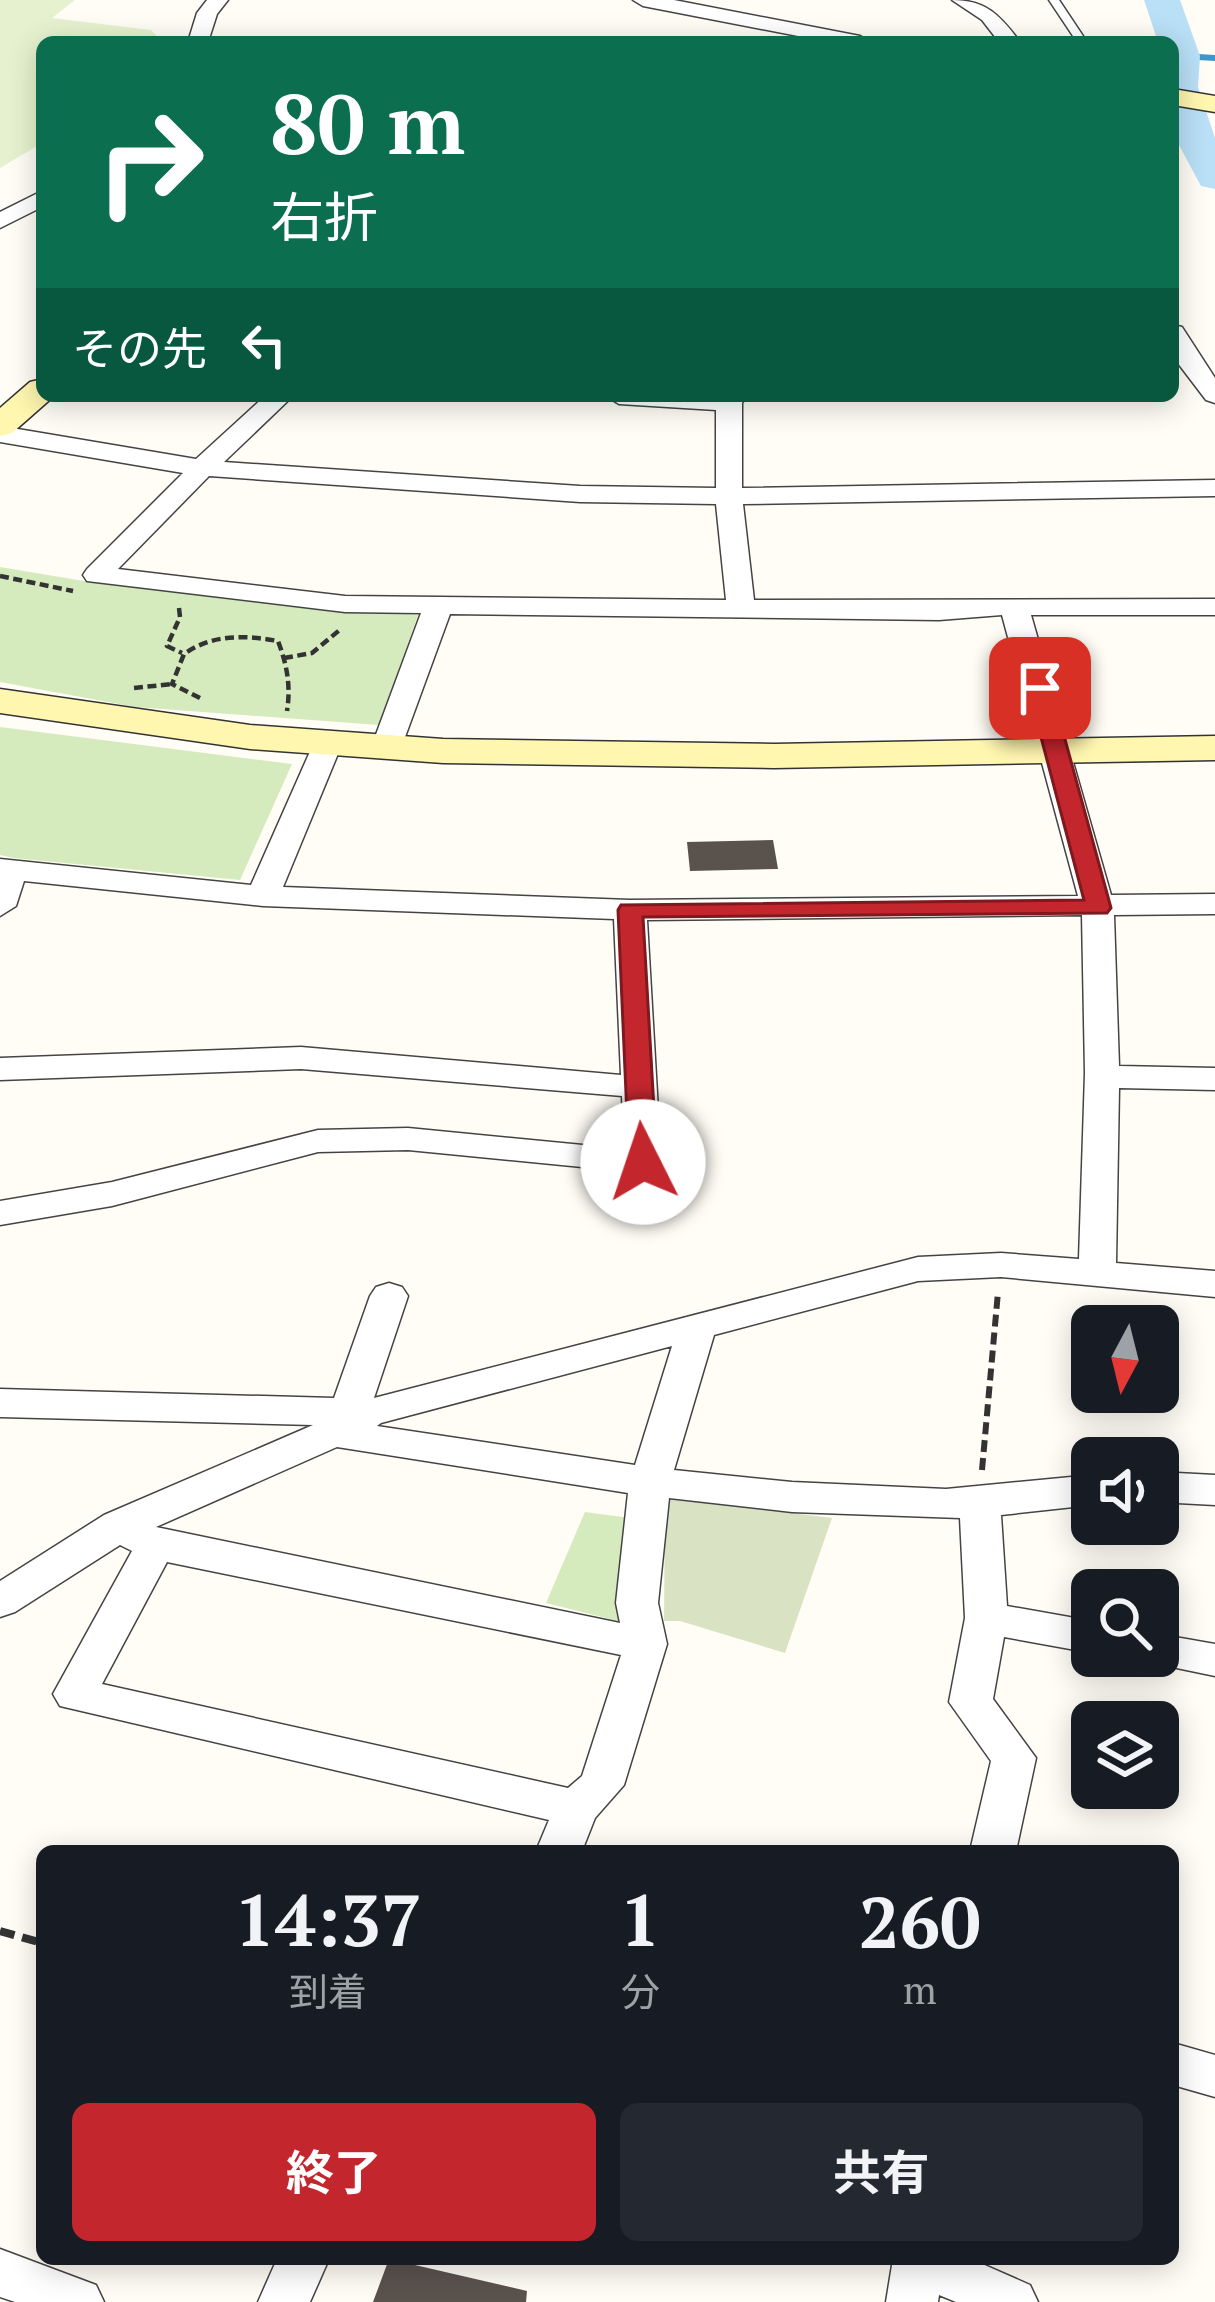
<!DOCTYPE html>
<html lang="ja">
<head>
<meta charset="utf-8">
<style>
  :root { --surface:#171b24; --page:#242831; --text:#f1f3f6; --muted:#9ea1a6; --accent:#c4262e }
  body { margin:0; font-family:"PT Serif","Noto Sans JP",serif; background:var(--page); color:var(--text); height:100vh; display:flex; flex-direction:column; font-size:45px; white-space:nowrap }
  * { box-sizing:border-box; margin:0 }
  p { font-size:39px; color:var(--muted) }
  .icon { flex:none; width:66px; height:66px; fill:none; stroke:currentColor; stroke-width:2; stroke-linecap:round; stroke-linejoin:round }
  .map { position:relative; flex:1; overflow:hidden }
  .drawer { position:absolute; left:36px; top:1845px; width:1143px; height:420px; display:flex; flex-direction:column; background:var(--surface); border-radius:18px; box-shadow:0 6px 30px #0003 }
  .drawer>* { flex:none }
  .top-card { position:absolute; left:36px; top:36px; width:1143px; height:366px; border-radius:18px; box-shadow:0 6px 30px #0003; background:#0b6e4f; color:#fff; overflow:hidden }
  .needle { width:78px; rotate:187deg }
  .tools { position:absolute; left:1071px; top:1305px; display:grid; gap:24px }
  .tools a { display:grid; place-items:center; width:108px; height:108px; border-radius:18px; background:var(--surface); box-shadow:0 6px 30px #0003; font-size:60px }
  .pin { position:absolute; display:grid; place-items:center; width:102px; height:102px; color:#fff; margin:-51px; border-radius:24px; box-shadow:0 6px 18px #0006 }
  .me { position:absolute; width:132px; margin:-66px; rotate:356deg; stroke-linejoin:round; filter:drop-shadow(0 0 9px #0008) }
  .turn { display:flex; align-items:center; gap:42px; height:252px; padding:0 36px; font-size:54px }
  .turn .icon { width:156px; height:156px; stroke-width:2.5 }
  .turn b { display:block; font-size:84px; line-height:102px }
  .then { display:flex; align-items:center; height:114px; padding:0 36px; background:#0003; gap:24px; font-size:45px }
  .eta { display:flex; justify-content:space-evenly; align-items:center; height:204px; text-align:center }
  .eta b { font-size:72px; font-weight:700; line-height:84px }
  .button { display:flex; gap:24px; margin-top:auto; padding:24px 36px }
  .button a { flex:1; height:138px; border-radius:18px; background:var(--accent); color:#fff; font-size:48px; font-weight:700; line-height:138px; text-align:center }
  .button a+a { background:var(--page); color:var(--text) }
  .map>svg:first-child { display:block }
  .green { fill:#d5ebbd }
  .cemetery { fill:#d9e3c4 }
  .pitch { fill:#e6f2cf }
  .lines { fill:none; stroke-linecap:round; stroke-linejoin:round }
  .stream { stroke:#3f96cf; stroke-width:6 }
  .river { fill:#b9e0f7; fill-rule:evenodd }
  .building { fill:#5a524d }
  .lane-casing { stroke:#444; stroke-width:3 }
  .street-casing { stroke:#444; stroke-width:3 }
  .secondary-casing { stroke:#333; stroke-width:3 }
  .path-far2 { stroke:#333; stroke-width:4.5; stroke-dasharray:9 4.5; stroke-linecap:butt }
  .path-far1 { stroke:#333; stroke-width:6; stroke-dasharray:12 6; stroke-linecap:butt }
  .path { stroke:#333; stroke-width:8; stroke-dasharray:15 8; stroke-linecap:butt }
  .lane { fill:#fff; fill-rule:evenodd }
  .street { fill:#fff; fill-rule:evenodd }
  .secondary { fill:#fff6b0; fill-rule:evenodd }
  .route { fill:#c4262e; stroke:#7f191e; stroke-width:3 }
</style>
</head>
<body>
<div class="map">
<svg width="1215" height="2302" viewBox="0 0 1215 2302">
  <rect width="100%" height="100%" fill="#fffdf5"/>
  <path class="green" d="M0,567l96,16 322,32 -39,110 -244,-18 -135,-25z
    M0,727l292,37 -52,116 -226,-22 -14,-3z
    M585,1512l45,6 -4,105 -80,-20z"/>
  <path class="cemetery" d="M665,1497l167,21 -47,135 -105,-32h-16z"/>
  <path class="pitch" d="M0,0h75l-23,18 99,12 11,12h-120v101l-42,25z"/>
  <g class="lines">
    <path class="stream" d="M1181,56l34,2"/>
    <path class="river" d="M1144,0h36l20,56 -2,31 17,51v51l-14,-3 -28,-52v-92h-15z"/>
  </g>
  <path class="building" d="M773,840l5,29 -88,2 -3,-29z
    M389,2259l138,32 -1,11h-153z"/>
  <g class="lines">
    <g class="lane-casing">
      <path id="lane" d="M1049,0h10l28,42h-10z"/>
    </g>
    <g class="street-casing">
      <path id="street" d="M207,0h21l-11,14 -9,28h-20l9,-29z
        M633,0h41l186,36 10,6h-41l-186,-36z
        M952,0c34,0 48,15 68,42h-21l-17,-22z
        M42,191v16l-42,21v-16z
        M1173,325l9,2 33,51v25l-9,-3 -32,-42z
        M265,396h28l-69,66 356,24 136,2v-78l-97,-6 -13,-8h141l-5,7v85l473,-8v16l-472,8 11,96 461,-1v16h-184l80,280 104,-1v20l-101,1 5,151 96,2v22l-96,-2 -3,175 99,8v26l-214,-20 -83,4 -204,54 -40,135 118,12 154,7 146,-14v30l-91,10 6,91 85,15v32l-88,-16 -11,62 43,59 -20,93h-46l21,-90 -42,-59 16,-84 -5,-100 -168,-6 -123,-14 -11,105 9,41 -43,141 -29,33 -13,33h-46l13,-31 -489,-114 -7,-12 79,-143 -12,-6 -105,67 -15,5v-36l104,-66 209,-90 -313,-8v-28l334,9 36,-102 6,-9 13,-4 13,4 6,9 -34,102 544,-141 83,-4 78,6 6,-186 -3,-158 -435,5 14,242 -5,8 -13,3 -235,-23 -90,2 -206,54 -112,19v-24l112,-19 206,-52 90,-2 216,21 -2,-53 -321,-27 -301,11v-22l301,-11 320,28 -7,-156 -351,-13 -239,-25 -8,25 -16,10v-57l251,26 65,-147 11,-3 15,9 -59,143 347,13 448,-4 -76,-281 -63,5 -489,-6 -49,134 -15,9 -15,-9 50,-135 -76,-1 -258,-31 -4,-6 4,-6 96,-96 -183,-31v-16l196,33zM209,476l371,26 136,2 10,96 -381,-4 -227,-27zM672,1346l-37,119 -258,-39 4,-3zM337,1447l291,46 -12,110 4,20 -464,-96zM167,1562l454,93 -39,121 -14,12 -466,-104z
        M1158,1472l57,3v30l-57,-3z
        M1158,1634l57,10v32l-72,-15 -3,-5h18z
        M1173,2043l42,12v42l-42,-12z
        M0,2249l96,36 8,17h-89l-15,-5z
        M277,2259h52l-19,43h-52z
        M893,2259h78l59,26 8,17h-82l-17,-7 -1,7h-52z"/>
    </g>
    <g class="secondary-casing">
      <path id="secondary" d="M1173,89l42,7v16l-42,-7z
        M42,379v17h12l-42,37 -12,3v-28l30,-26z
        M0,689l250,36 193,14 331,5 441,-8v24l-441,8 -331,-5 -193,-14 -250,-36z"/>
    </g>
    <path class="path-far2" d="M0,576l73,15
      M179,608l1,9 -13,29 15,7
      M284,658l28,-5 30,-25
      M134,688l38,-4
      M200,698l-28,-14 12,-30c28,-20 61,-19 94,-13 9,24 13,45 9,70"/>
    <path class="path-far1" d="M982,1470l16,-178"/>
    <path class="path" d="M0,1931l42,12"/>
    <use href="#lane" class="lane"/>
    <use href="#street" class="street"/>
    <use href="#secondary" class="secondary"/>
  </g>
  <path class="route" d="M1040,681l11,7 60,220 -4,5 -464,4 14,245 -4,6h-20l-4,-6 -11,-252 3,-5 463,-5 -56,-212z"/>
</svg>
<div class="tools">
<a><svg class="needle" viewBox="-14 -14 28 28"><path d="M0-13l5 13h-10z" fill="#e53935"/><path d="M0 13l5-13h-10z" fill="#9ea1a6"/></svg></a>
<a><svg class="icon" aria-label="sound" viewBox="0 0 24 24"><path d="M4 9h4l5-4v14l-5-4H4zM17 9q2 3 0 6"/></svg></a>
<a><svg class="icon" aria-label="search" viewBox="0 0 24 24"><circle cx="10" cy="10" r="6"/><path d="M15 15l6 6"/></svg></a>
<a><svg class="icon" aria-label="layers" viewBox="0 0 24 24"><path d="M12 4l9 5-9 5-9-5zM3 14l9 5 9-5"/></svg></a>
</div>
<div class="pin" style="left:1040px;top:688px;background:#d93025"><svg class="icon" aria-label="arrive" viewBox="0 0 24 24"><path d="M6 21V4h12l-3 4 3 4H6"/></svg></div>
<svg class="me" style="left:643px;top:1162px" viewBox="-20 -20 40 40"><circle r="19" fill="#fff"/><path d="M0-13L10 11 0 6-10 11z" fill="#c4262e"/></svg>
<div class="top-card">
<div class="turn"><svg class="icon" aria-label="right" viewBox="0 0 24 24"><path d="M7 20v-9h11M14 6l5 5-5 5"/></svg><div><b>80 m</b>右折</div></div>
<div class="then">その先<svg class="icon" aria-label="left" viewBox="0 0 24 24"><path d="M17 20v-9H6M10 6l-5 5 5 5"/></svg></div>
</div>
<section class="drawer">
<div class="eta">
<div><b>14:37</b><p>到着</p></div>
<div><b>1</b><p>分</p></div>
<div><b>260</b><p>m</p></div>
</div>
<div class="button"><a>終了</a><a>共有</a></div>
</section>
</div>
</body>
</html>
